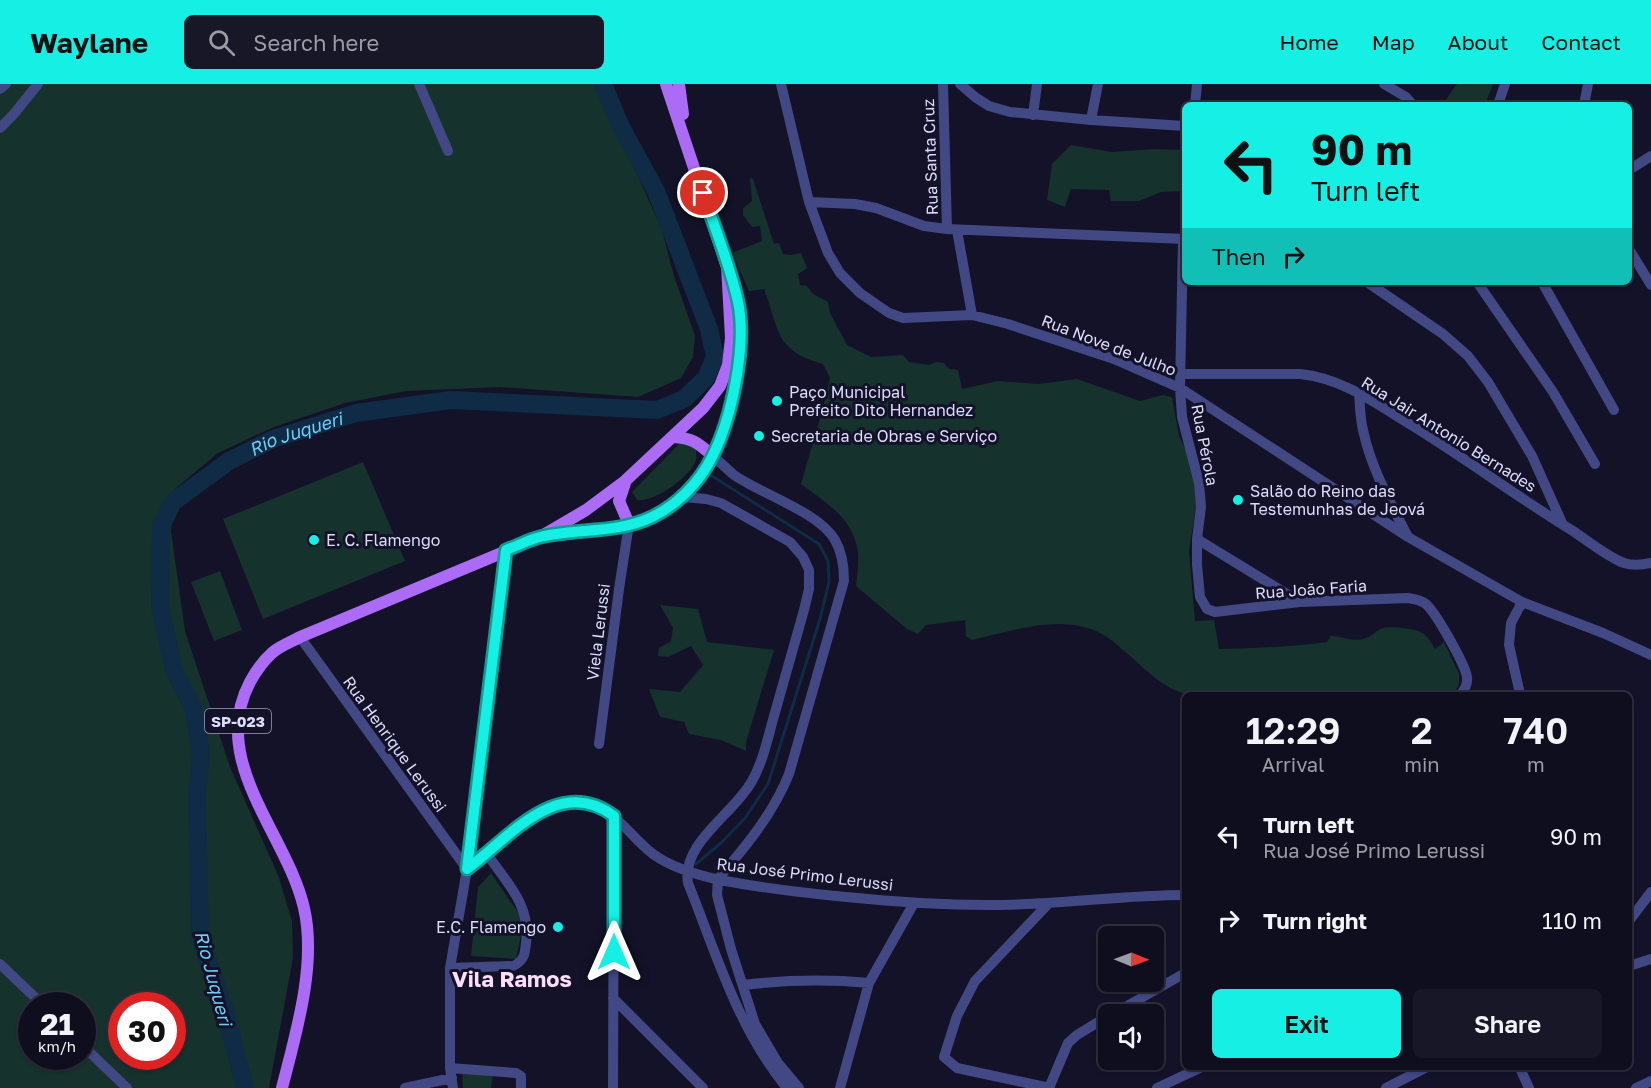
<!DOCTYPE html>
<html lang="en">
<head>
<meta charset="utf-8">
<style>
  :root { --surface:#0e0e1e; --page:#171727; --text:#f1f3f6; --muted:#9b9ca4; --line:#2e2e3c; --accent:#16efe4 }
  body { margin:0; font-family:"Golos Text",sans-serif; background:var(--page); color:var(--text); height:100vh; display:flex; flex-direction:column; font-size:22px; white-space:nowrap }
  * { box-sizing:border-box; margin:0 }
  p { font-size:20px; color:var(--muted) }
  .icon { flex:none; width:33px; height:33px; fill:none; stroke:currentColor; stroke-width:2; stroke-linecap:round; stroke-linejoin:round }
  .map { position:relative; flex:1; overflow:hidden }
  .side { position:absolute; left:1182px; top:608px; width:450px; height:378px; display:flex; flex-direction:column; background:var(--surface); border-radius:9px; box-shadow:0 2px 4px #0004,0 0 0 2px var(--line) }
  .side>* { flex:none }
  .hud { position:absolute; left:1182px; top:18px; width:450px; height:183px; border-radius:9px; box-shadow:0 2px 4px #0004,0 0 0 2px var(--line); background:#16efe4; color:#111; overflow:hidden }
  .needle { width:39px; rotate:91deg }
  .tools { position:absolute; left:1098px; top:842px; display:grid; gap:12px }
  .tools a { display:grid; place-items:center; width:66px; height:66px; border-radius:9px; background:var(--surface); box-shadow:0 2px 4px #0004,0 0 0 2px var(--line); font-size:30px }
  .speed { position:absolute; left:18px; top:908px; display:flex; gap:12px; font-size:30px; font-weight:700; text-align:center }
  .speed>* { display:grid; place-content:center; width:78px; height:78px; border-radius:50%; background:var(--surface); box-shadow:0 2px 4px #0004,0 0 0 2px var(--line); line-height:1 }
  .speed small { font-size:15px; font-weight:400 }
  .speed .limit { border:9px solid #d22; background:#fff; color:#111 }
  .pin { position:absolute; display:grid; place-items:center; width:51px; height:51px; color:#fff; margin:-26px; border:3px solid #fff; border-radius:50%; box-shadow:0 2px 6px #0007 }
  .me { position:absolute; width:66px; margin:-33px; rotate:0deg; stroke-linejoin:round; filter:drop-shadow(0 0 4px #0008) }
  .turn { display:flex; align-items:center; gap:21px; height:126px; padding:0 30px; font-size:27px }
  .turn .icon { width:78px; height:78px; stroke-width:2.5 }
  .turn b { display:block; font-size:42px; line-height:51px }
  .then { display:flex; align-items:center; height:57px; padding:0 30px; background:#0003; gap:12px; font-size:22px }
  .eta { display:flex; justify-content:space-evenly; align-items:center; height:102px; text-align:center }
  .eta b { font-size:36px; font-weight:600; line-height:42px }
  .primary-button { display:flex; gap:12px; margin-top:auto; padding:12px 30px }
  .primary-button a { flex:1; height:69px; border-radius:9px; background:var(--accent); color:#111; font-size:24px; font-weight:600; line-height:69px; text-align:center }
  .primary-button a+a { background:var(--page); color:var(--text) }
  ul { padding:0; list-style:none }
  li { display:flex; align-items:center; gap:18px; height:84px; padding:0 30px }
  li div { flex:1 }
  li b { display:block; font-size:22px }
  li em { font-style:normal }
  header { display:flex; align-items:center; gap:36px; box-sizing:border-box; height:84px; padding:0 30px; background:var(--accent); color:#111 }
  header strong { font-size:28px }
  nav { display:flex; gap:33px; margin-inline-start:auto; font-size:21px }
  .search { width:420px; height:54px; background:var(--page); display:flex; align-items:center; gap:15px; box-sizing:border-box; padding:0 21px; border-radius:9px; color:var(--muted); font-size:22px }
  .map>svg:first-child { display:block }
  .green { fill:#16322d; fill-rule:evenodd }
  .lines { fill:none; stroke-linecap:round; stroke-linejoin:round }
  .stream { stroke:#0f2b45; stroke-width:3 }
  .river { stroke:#0f2b45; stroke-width:18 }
  .minor { stroke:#414884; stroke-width:10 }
  .major { stroke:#ac6bf5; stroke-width:12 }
  .route-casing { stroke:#0e9b94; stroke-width:15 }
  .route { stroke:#16efe4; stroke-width:10 }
  .poi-dot { fill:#16efe4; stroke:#131228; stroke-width:2 }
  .labels { text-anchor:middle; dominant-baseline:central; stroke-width:6; stroke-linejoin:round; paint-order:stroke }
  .shield { fill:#131228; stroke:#a0a0bd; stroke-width:1.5 }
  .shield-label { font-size:15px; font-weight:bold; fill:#dcddfd }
  .street-label { font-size:16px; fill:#dcddfd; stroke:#131228 }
  .poi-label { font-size:16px; fill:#dcddfd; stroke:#131228; text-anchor:start }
  .water-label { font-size:18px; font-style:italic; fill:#72ccf5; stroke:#131228 }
  .district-label { font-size:22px; font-weight:bold; fill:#fddef6; stroke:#131228 }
</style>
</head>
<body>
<header>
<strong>Waylane</strong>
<div class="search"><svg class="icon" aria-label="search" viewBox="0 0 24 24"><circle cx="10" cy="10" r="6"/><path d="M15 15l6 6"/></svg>Search here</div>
<nav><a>Home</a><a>Map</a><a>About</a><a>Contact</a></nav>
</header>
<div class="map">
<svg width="1651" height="1004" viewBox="0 0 1651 1004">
  <rect width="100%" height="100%" fill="#131228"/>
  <path class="green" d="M0,0h594l18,43 26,49 24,54 12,46 21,60 -2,21 -12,21 -43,19 -138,-10 -94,4 -61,12 -71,24 -56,26 -43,36 -4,42 14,100 45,136 48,108 14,46 1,37 -24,130h-269zM32,921h50v51h-50zM122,921h50v51h-50z
    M1457,0h36l-8,21h-43z
    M1071,61l41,7 43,-3 30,1v41l-24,1 -22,9h-28l-2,-11 -38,-1 -6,18 -18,-7 5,-36z
    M750,94l3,1 21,65 5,-1 4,11 8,1 10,-2 6,15 -9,6 2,11 7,1 6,8 15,8 2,11 17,32 24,12 32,-2 6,7 20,3 7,-3 8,1 5,6 9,1 4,19 36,-8 40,3 39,-5 63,22 23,-6 9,2 7,39 14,28 3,42 -7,45 6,70 19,-1 5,29c36,-1 72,-2 108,-7l4,-6c11,0 21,6 32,3 9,-2 13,-9 20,-11 10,-2 34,1 41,6 5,4 8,10 11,15l9,-7 15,32v10l-5,10h-268c-23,-6 -39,-23 -57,-39 -8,-6 -16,-15 -25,-20 -40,-23 -91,-4 -132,5l-6,-4 -1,-16 -39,5 -8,9 -11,-5 -51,-43c1,-11 3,-23 2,-33 -4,-35 -32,-50 -57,-69l20,-69 9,-37 -7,-14c-49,-14 -43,-33 -59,-75l-15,2 -17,-38 30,-12 -2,-15 -8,1 -9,-12v-7l9,-7z
    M681,358l9,2 6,6c0,4 1,7 0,10 -5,17 -43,43 -59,40l-5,-8z
    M363,378l42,99 -142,58 -40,-100z
    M220,487l22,59 -28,11 -23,-59z
    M660,521l38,4 9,33 67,8 -28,92v9l-25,-11 -32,-6 -5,-12 -24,-5 -11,-28 31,3 23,-27 -12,-19 -23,11 -10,-1 1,-8 12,-7 2,-13z
    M491,789l33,48 -8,38 -45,-3 7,-69z
    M462,987l31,2 -2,15h-28z"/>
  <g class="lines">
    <path class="stream" d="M696,780l26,-22 23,-24 23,-34 52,-165 9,-37 -1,-21 -9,-17 -107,-68"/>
    <path class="river" id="s1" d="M245,1004l-19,-74 -26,-77 -3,-140 4,-45 -8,-44 -19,-38 -14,-63 1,-81 12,-24 56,-41 44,-22 83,-26 95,-13 206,10 27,-11 22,-21 9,-21 -6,-28 -53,-138 -36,-66 -17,-41"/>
    <path class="minor" d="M419,0l29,67
      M781,0l28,118 19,51 12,20 20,20 29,20 14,5 69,-3 36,9 106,35 66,29 228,149 114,65
      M943,0l4,145
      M960,0l15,13 14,9 21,6 81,8 94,6
      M1384,0l22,13 7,8
      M0,5l6,-5
      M1195,21l2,-21
      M1498,21l7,-21
      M1584,21l4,-21
      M1033,31l4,-31
      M1091,36l7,-36
      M0,44l13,-13 25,-31
      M1629,86l22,-14
      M809,118l46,2 21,4 48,18 23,3 238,10
      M957,146l15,85
      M1183,155l-3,149 2,29 17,66 2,24 -4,32v26l3,32 7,12 8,3 85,-10 108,-4c7,1 13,2 18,6 10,9 39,60 41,73 1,7 -2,12 -6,17
      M1629,165l22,36
      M1367,198l76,52 25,22 20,26 44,74 31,69
      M1477,198l76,110 42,72
      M1542,198l72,128
      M1181,290h119c41,4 74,28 108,49 56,34 109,74 165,108 15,10 35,26 51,32 9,3 18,2 27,0
      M1359,309c1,12 1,25 4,37 8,38 27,72 45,107
      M713,372c7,6 14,13 21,19 27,19 85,37 101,65 7,12 9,27 9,41l-55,193c-16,40 -43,72 -71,105
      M683,413l23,2 15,4 69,39 13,15 6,13v19l-5,21c-10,35 -20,71 -30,106 -6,21 -11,46 -22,65 -18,33 -71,62 -64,102 28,70 50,146 99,205
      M1197,455l103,63
      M300,553l167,232
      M1520,610l-11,-49 2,-22 11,-21 81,31 48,22
      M599,660l20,-155 10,-65
      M467,785c30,-21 67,-66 105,-68 38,-1 55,33 81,53 19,14 44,21 67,26 42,8 84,13 126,17 60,6 120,10 181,7 52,-2 105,-9 158,-9
      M718,795l-1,16 14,54 24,75 23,39 21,25
      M1049,819l-74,78 -18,35 -13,41 13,11 93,20
      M1629,837l22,-29
      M0,880l43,41
      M1629,882l22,-7
      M450,884l63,-2c11,-5 12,-12 13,-23 5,-38 -19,-60 -39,-89
      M743,901c43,-5 83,-6 126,-2
      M613,914l90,90
      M1113,930l72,-41
      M82,961l45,43
      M1519,982l10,22
      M450,984l66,5 5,3v12
      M405,1004l47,-10
      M453,1004l-3,-20v-100l17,-99 39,-319
      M613,1004l1,-272
      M840,1004l29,-105 45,-80
      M1049,1004l19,-45 9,-8 31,-19
      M1157,1004l47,-22
      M1386,1004l43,-22
      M1636,1004l15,-7"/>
    <path class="major" d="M679,0l4,30
      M673,353c20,1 25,6 40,19
      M625,399l-6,18 10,23
      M547,452c33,-4 71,-5 103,-18 76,-32 95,-143 89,-215l-73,-219
      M282,1004c14,-55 35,-124 22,-180 -17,-74 -96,-147 -54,-226 6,-11 13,-21 22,-29 8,-7 19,-11 28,-16l240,-100 46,-27 39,-29 78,-73 17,-22 8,-21 3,-27 -4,-72"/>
  </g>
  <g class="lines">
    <g class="route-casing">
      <path id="route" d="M614,868v-136c-56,-42 -105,22 -147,53l39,-319c11,-4 22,-10 34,-13 36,-9 77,-3 112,-20 25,-12 47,-34 60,-60 20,-39 35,-112 26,-155 -8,-37 -23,-73 -35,-109"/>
    </g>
    <use href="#route" class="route"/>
  </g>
  <g class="poi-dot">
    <circle cx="777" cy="317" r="6"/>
    <circle cx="759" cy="352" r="6"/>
    <circle cx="1238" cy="416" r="6"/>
    <circle cx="314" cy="456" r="6"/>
    <circle cx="558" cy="843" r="6"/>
  </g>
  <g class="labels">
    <rect class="shield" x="205" y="625" width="66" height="24" rx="4.5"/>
    <g class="shield-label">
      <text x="238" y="637">SP-023</text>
    </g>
    <g class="street-label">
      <text transform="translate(930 73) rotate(-92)">Rua Santa Cruz</text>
      <text transform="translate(1109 261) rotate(21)">Rua Nove de Julho</text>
      <text transform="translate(1449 350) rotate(32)">Rua Jair Antonio Bernades</text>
      <text transform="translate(1205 361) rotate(79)">Rua Pérola</text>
      <text transform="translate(1311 505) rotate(-4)">Rua João Faria</text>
      <text transform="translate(598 548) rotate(-83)">Viela Lerussi</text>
      <text transform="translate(395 660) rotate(54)">Rua Henrique Lerussi</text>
      <text transform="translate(805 790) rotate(7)">Rua José Primo Lerussi</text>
    </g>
    <g class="poi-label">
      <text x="789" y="308">Paço Municipal<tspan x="789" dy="18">Prefeito Dito Hernandez</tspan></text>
      <text x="771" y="352">Secretaria de Obras e Serviço</text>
      <text x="1250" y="407">Salão do Reino das<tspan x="1250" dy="18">Testemunhas de Jeová</tspan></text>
      <text x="326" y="456">E. C. Flamengo</text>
      <text x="546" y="843" text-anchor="end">E.C. Flamengo</text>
    </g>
    <g class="water-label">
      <text stroke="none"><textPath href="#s1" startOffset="744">Rio Juqueri</textPath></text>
      <text transform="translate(214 894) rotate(75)">Rio Juqueri</text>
    </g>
    <g class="district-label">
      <text x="512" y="894">Vila Ramos</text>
    </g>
  </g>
</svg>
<div class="tools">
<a><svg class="needle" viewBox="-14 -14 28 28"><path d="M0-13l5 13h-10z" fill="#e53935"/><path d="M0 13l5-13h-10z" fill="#9b9ca4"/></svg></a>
<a><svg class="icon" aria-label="sound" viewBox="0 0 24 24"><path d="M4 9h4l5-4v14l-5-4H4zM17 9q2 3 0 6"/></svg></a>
</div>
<div class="speed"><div>21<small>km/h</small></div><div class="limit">30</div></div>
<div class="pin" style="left:703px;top:109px;background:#d93025"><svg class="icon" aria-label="arrive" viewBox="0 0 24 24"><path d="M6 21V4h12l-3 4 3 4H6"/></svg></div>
<svg class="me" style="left:614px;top:868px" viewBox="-20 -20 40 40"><path d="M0-17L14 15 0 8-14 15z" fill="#16efe4" stroke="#fff" stroke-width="4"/></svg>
<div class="hud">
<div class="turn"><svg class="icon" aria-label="left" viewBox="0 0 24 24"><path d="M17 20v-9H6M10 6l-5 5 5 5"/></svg><div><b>90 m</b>Turn left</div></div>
<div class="then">Then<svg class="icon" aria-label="right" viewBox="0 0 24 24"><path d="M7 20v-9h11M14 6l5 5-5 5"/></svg></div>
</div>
<section class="side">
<div class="eta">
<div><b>12:29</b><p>Arrival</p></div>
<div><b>2</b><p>min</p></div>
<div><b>740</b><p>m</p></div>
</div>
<ul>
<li><svg class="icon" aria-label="left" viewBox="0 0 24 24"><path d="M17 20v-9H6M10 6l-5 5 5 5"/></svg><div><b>Turn left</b><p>Rua José Primo Lerussi</p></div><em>90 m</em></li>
<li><svg class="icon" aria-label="right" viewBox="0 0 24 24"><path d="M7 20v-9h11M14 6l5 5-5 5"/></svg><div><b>Turn right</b></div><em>110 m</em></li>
</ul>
<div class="primary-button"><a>Exit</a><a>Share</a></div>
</section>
</div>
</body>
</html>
